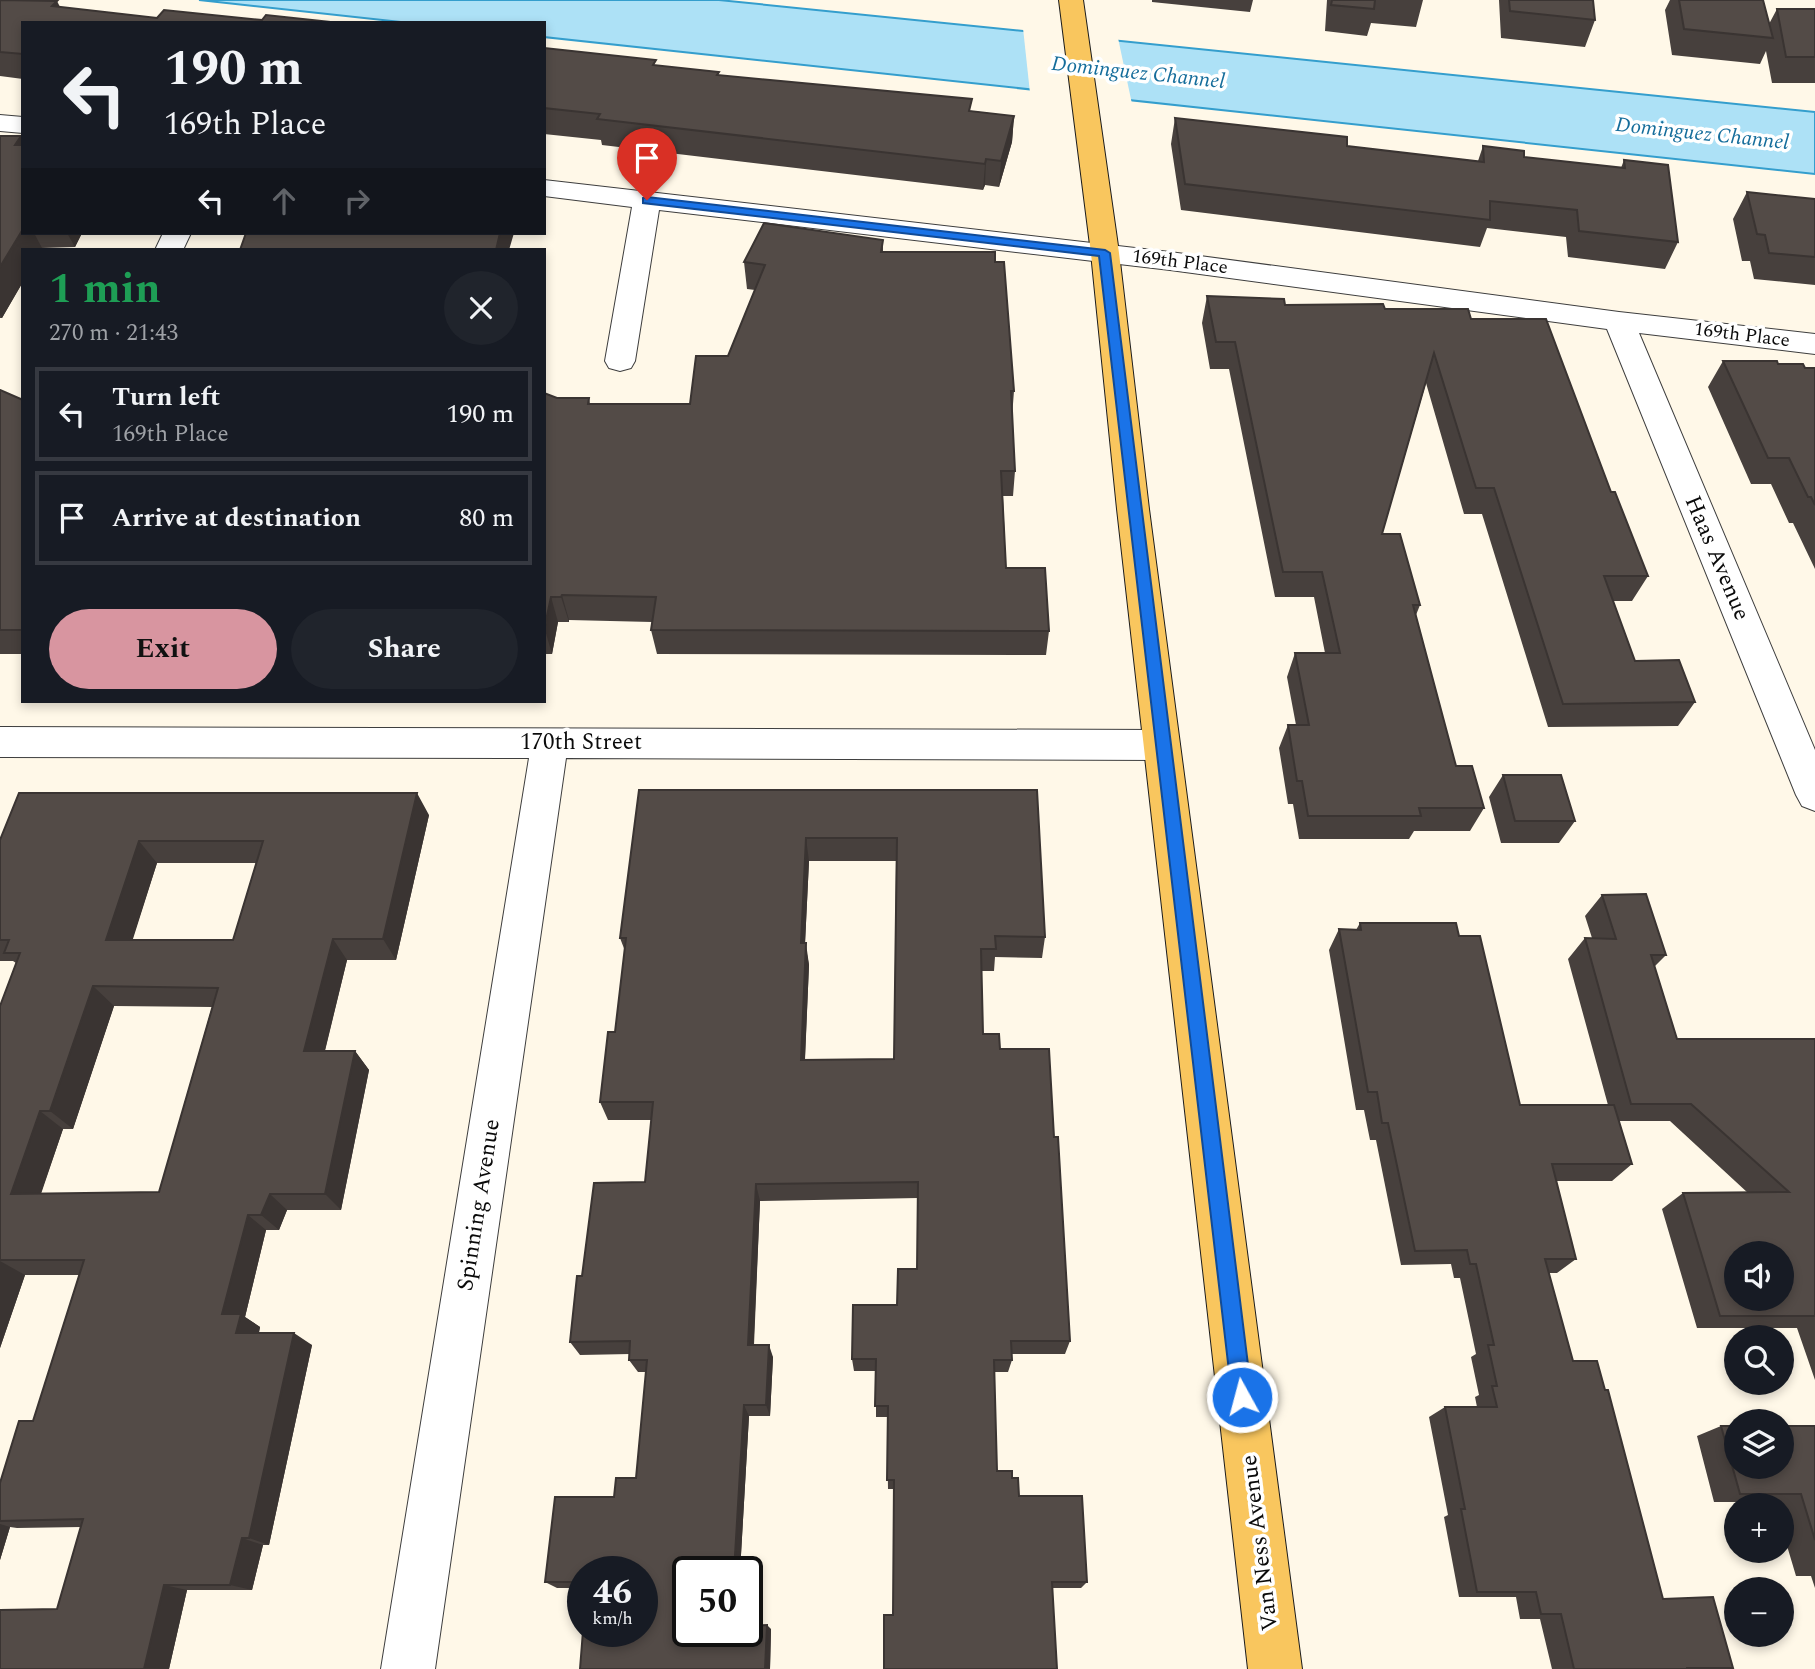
<!DOCTYPE html>
<html lang="en">
<head>
<meta charset="utf-8">
<style>
  :root { --surface:#171b24; --page:#20242c; --text:#f1f3f6; --muted:#9ea1a6; --line:#363941; --accent:#d895a0 }
  body { margin:0; font-family:Spectral,serif; background:var(--page); color:var(--text); height:100vh; display:flex; flex-direction:column; font-size:26px; white-space:nowrap }
  * { box-sizing:border-box; margin:0 }
  p { font-size:23px; color:var(--muted) }
  .icon { flex:none; width:38px; height:38px; fill:none; stroke:currentColor; stroke-width:2; stroke-linecap:round; stroke-linejoin:round }
  .map { position:relative; flex:1; overflow:hidden }
  .sheet { position:absolute; left:21px; top:248px; width:525px; height:455px; display:flex; flex-direction:column; background:var(--surface); border-radius:0px; box-shadow:0 4px 10px #0003 }
  .sheet>* { flex:none }
  .banner { position:absolute; left:21px; top:21px; width:525px; height:214px; border-radius:0px; box-shadow:0 4px 10px #0003; background:#171b24; color:var(--text); overflow:hidden }
  .tools { position:absolute; left:1724px; top:1241px; display:grid; gap:14px }
  .tools a { display:grid; place-items:center; width:70px; height:70px; border-radius:50%; background:var(--surface); box-shadow:0 4px 10px #0003; font-size:35px }
  .speed { position:absolute; left:567px; top:1556px; display:flex; gap:14px; font-size:35px; font-weight:700; text-align:center }
  .speed>* { display:grid; place-content:center; width:91px; height:91px; border-radius:50%; background:var(--surface); box-shadow:0 4px 10px #0003; line-height:1 }
  .speed small { font-size:18px; font-weight:400 }
  .speed .limit { border:4px solid #111; border-radius:10px; background:#fff; color:#111 }
  .pin { position:absolute; display:grid; place-items:center; width:60px; height:60px; color:#fff; margin:-72px -30px; border-radius:50% 50% 50% 0; rotate:-45deg; box-shadow:0 0 7px #0007 }
  .pin .icon { rotate:45deg }
  .me { position:absolute; width:77px; margin:-38px; rotate:353deg; stroke-linejoin:round; filter:drop-shadow(0 0 5px #0008) }
  .turn { display:flex; align-items:center; gap:24px; height:147px; padding:0 28px; font-size:32px }
  .turn .icon { width:91px; height:91px; stroke-width:2.5 }
  .turn b { display:block; font-size:49px; line-height:60px }
  .lanes { display:flex; align-items:center; height:66px; padding:0 28px; background:#0003; justify-content:center; gap:35px; direction:ltr }
  .lanes .off { opacity:.35 }
  .round { display:grid; place-items:center; flex:none; width:74px; height:74px; border-radius:37px; background:var(--page) }
  .overview { display:flex; align-items:center; justify-content:space-between; height:119px; padding:0 28px }
  h1 { font-size:42px; font-weight:700; line-height:52px; color:#1e9e55 }
  .cta { display:flex; gap:14px; margin-top:auto; padding:14px 28px }
  .cta a { flex:1; height:80px; border-radius:42px; background:var(--accent); color:#111; font-size:28px; font-weight:700; line-height:80px; text-align:center }
  .cta a+a { background:var(--page); color:var(--text) }
  ul { padding:0; list-style:none }
  li { display:flex; align-items:center; gap:21px; height:94px; margin:0 14px 10px; padding:0 14px; border:4px solid var(--line); border-radius:0px }
  li div { flex:1 }
  li b { display:block; font-size:26px }
  li em { font-style:normal }
  .map>svg:first-child { display:block }
  .water { fill:#ade1f6; stroke:#349ecd; stroke-width:2 }
  .pier { fill:#fff8e8 }
  .lines { fill:none; stroke-linecap:round; stroke-linejoin:round }
  .minor-casing { stroke:#3e3e3e; stroke-width:2 }
  .major-casing { stroke:#1c1c1c; stroke-width:2 }
  .minor { fill:#fff; fill-rule:evenodd }
  .major { fill:#f9c65e; fill-rule:evenodd }
  .wall { fill:#47403d; fill-rule:evenodd }
  .shaded-wall { fill:#3a3432 }
  .building { fill:#534b47; stroke:#3a3432; stroke-width:2; fill-rule:evenodd }
  .route { fill:#1a73e8; stroke:#114b97; stroke-width:2 }
  .labels { text-anchor:middle; dominant-baseline:central; stroke-width:7; stroke-linejoin:round; paint-order:stroke }
  .far-street-label { font-size:19px; fill:#0b0b0b; stroke:#fff }
  .far-water-label { font-size:21px; font-style:italic; fill:#156d9b; stroke:#fff }
  .street-label { font-size:23px; fill:#0b0b0b; stroke:#fff }
</style>
</head>
<body>
<div class="map">
<svg width="1815" height="1669" viewBox="0 0 1815 1669">
  <rect width="100%" height="100%" fill="#fff8e8"/>
  <path class="water" d="M199,0h520l1096,112v62l-1271,-137v-14h-134z"/>
  <path class="pier" d="M1023,28l95,10 14,66 -102,-11z"/>
  <g class="lines">
    <g class="minor-casing">
      <path id="minor" d="M0,115l23,2v16l-23,-2z
        M544,180l626,72 449,60 196,22v20l-176,-21 176,417v61l-13,-5 -6,-11 -189,-466 -437,-59 -511,-60 -24,151 -4,7 -11,3 -11,-3 -4,-7 27,-154 -88,-11z
        M163,233h28l-8,17h-28z
        M0,727l1162,3 13,4 5,11 -5,11 -13,4 -596,-2 -131,911h-54l148,-911 -529,-1z"/>
    </g>
    <g class="major-casing">
      <path id="major" d="M1059,0h24l36,253 30,256 153,1160h-54l-131,-1160 -26,-256z"/>
    </g>
    <use href="#minor" class="minor"/>
    <use href="#major" class="major"/>
  </g>
  <path class="wall" d="M0,0l157,18 105,2 78,3h-317v56l-23,-3z
    M1152,0h101l-3,12 -98,-10z
    M1327,0h96l-7,27 -45,-4 -4,13 -42,-5z
    M1499,0h94l2,20 -10,27 -84,-9z
    M1670,0h93l6,24 8,-15h38v74h-43l-6,-32 -6,13 -88,-9 -7,-45z
    M544,48l175,27 253,36 42,5 -2,26 -13,45 -14,-2 -2,5 -381,-45 -1,-5 -57,-6z
    M1175,118l172,28 131,15 5,-15 41,11 97,11 3,-8 54,82 -13,27 -97,-12 -2,-20 -79,-9 -7,19 -299,-37 -10,-66z
    M0,136l23,97h59l-7,14 -33,1 -40,70h-2z
    M1747,192l68,7v86l-61,-6 -4,-18h-8l-9,-42z
    M883,240v12l112,10 19,129 -2,26 3,54 -2,25h-10l3,72 43,63 -3,24 -389,-1 -6,-24 1,-8 -83,-2v2h-11l-6,32h-8v-261l13,5h32l1,6h100l38,-48 27,-66 -8,-1 -3,-27z
    M1207,296l78,9 100,4 86,10 140,173 37,84 -16,25h-19l22,60 60,41 -17,24 -130,1 -66,-213h-18l-38,-131 -44,151 38,71 -4,10 40,151 28,42 -14,23h-56l-5,8h-110l-6,-35h-5l-9,-56 9,-23h8l-9,-48 8,-24h30l-11,-56h-39l-46,-228h-19l-8,-46z
    M1723,361l55,3 27,4h10v201l-22,-46h-4l-18,-39h-20l-43,-97z
    M0,390l23,10v254h-23z
    M1503,775l72,46 -16,22h-58l-12,-46z
    M639,790h398l8,147 -3,21 -47,-1 -1,14h-13l2,63 17,15 54,88 16,204 -5,13h-54l1,6 -4,12h-14l3,99 15,7 7,18 68,86 -6,6h-28l-160,27 1,-126h-6l-1,-72h-11v-46h-22l-2,-12 45,-54 20,-36 1,-71 -158,3 -6,144 19,12 -3,59h-21l-9,156h-52v59l83,-2 -1,40h-190l62,-38 -59,-59v16h-26l-12,-6 69,-85 22,-19 10,-106h-8l-9,-12 1,-6 -50,1 -10,-13 12,-66 63,-94 6,-62h-43l-8,-18 15,-70 10,-81 -5,-13zM809,861h87l-2,198 -89,1 4,-95 -4,-22z
    M429,815l-33,145h-49l-22,91h30l14,19 -28,140h-54l-8,20h-13l-21,87 15,10 -1,6 53,12 -43,200h-6l-11,45h-65l-18,79h-169l57,-60 24,-82 -64,1 -7,-1 -10,33v-77l33,-62 46,-146h-54l-25,73v-342l16,-43 -3,-2h-13v-121zM157,863h99l-23,77h-101zM114,1006l98,1 -53,185 -118,2 22,-65h10z
    M1602,895l64,60 -12,12 23,72h138v341l-18,-52h-100l-35,-119 21,-16h65l-78,-72h-51l13,43 -20,17h-56l20,78 -19,14h-8l24,88 32,29 58,209 70,69 -11,1h-170l-12,-50h-20l-4,-22h-57l-15,-80 4,-2 -19,-98 16,-10h32l-2,-10 4,-2 -8,-38 5,-3 -16,-76h-6l-3,-14 -50,1 -25,-125h-6l-6,-30h-8l-27,-160 10,-21 17,1 4,-7 99,13 61,169h88l-40,-146 17,-21h7l-7,-22z
    M1721,1426h94v162l-4,-12h-15l-14,-47v-24h-8l-1,-3h-59l-17,-66z"/>
  <path class="shaded-wall" d="M57,1l11,22 -16,-17z
    M1014,116l-2,26 -13,45 2,-26z
    M21,136l2,3v20l-8,-14z
    M986,159l-1,26 -2,5 2,-26z
    M23,229v4h11l8,15 -1,2h-18v32l-21,36 -2,-3v-48z
    M67,233h15l-7,14z
    M500,233h14l-5,17h-13z
    M562,595l7,25v2l-8,-25z
    M551,597l7,25 -6,32 -7,-24z
    M417,793l12,22 -33,145 -13,-21z
    M806,838l3,23 -5,104 -3,-22z
    M139,841l18,22 -31,98 -20,-21z
    M333,939l14,21 -27,110 -16,-19z
    M806,943l3,22 -5,114 -3,-19z
    M93,986l21,20 -41,123 -23,-18z
    M355,1051l14,19 -28,140 -16,-16z
    M40,1111l23,18 -28,81 -24,-16z
    M756,1184l4,17 -7,156 -5,-12z
    M270,1194l17,16 -8,20 -18,-15z
    M248,1215l18,15 -21,87 15,10 -4,18 -20,-12 -14,-19z
    M0,1261l25,14 -25,73z
    M294,1333l18,12 -43,200 -20,-7z
    M769,1345l4,12 -3,59 -4,-11z
    M744,1405l5,11 -9,156h-6z
    M0,1524l10,3 -10,33z
    M242,1538l21,7 -11,45 -22,-5z
    M164,1585l23,5 -18,79h-25z
    M767,1625l4,4 -1,40h-5z"/>
  <path class="building" d="M0,0l57,1 -5,5 105,12 7,-8 98,10 4,-5 74,8h-317v31l-23,-2z
    M1332,0h43l-1,9 -43,-4z
    M1509,0h84l2,20 -85,-9z
    M1679,0h84l10,38 -89,-9z
    M1777,9h38v48h-29z
    M544,48l112,12 -3,5 66,7 -2,3 255,24 -3,12 45,5 -13,45 -15,-2 -1,5 -388,-45 3,-5 -56,-6z
    M1175,118l172,19v9l137,16 -1,-16 41,5v6l101,11 -1,-8 44,5 10,77 -99,-11 -2,-21 -87,-9v19l-305,-36z
    M0,136h21l-6,9h8v84l-23,38z
    M1747,192l68,7v58l-46,-4 -4,-18 -8,-1z
    M764,223l119,17 -2,12h114v10h9l10,129h-3l4,80h-14l5,97h39l4,63 -398,-1 5,-33 -94,-2 -1,2h-10l-7,33v-237l13,5h32l-1,6h102l6,-48h32l37,-91 -21,-3z
    M246,233h254l-4,17h-256z
    M1207,296l77,3 1,6 98,-1 2,5h83l3,10h75l65,173h4l33,84h-44l31,85 44,-1 16,42 -132,2 -69,-216h-18l-42,-135 -52,181h18l20,71h-7l43,161h16l12,42h-65l2,8h-113l-6,-35h-5l-9,-56h21l-14,-72h45l-18,-81h-39l-48,-230h-19z
    M1723,361h54l1,3h25l2,4h10v137l-4,-8h-3l-19,-39h-21z
    M0,390l23,10v230h-23z
    M1503,775h58l14,46h-60z
    M639,790h398l8,147 -50,-1 1,13h-15l2,85h16l1,15h49l5,88h4l12,204h-59l1,19h-18l3,111h15v7h6l1,18h63l5,86h-35l5,87h-173v-54h9l1,-135h-7l1,-74h-13l1,-47h-24l1,-54h44l1,-36h19l1,-87 -162,2 -8,161h21l-3,60h-22l-10,167h-46v59h59v-5l20,-1 -2,44h-185l3,-38h59v-59h-59v10h-38l10,-85h59l2,-19h20l11,-118h-18l1,-19 -60,1 7,-66h5l12,-93 51,-1 8,-80h-53l8,-70h7l11,-94h-6zM806,838h91l-3,221 -93,1 5,-117h-5z
    M19,793h398l-34,146h-50l-29,112h51l-30,143h-55l-9,21h-13l-26,99h19l-5,19h58l-45,205h-7l-12,47h-66l-20,84h-144v-59l57,-1 26,-90 -83,2v-38l19,-62h14l51,-161h-84v-254l20,-53h-16l5,-13h-9v-100zM139,841h124l-30,99h-127zM93,986l125,2 -59,204 -148,2 29,-83h10z
    M1646,894l20,61h-15l26,84h138v277h-95l-37,-123 106,-1 -98,-88h-60l-46,-166 31,1 -14,-44zM1736,1253h46v45h-46z
    M1360,923h96l3,13h21l40,169h94l18,59h-80l24,95h-31l28,102h24l8,29h3l55,209 50,-2 20,71h-46v1h-113l-13,-55h-20l-5,-22h-59l-16,-83h4l-20,-102h52l-5,-21h5l-9,-41h6l-18,-81h-6l-3,-14 -52,1 -27,-128h-6l-5,-31h-9l-29,-163 22,1z
    M1721,1426h15v40h46v-40h33v114l-14,-46h-61z"/>
  <path class="route" d="M647,197l458,53 5,3 142,1144 -3,7 -7,3 -7,-3 -3,-7 -133,-1141 -456,-53v-5z"/>
  <g class="labels">
    <g class="far-street-label">
      <text transform="translate(1180 262) rotate(7)">169th Place</text>
      <text transform="translate(1742 335) rotate(7)">169th Place</text>
    </g>
    <g class="far-water-label">
      <text transform="translate(1138 73) rotate(6)">Dominguez Channel</text>
      <text transform="translate(1702 134) rotate(6)">Dominguez Channel</text>
    </g>
    <g class="street-label">
      <text transform="translate(1717 558) rotate(67)">Haas Avenue</text>
      <text x="581" y="742">170th Street</text>
      <text transform="translate(479 1205) rotate(-81)">Spinning Avenue</text>
      <text transform="translate(1260 1543) rotate(-97)">Van Ness Avenue</text>
    </g>
  </g>
</svg>
<div class="tools">
<a><svg class="icon" aria-label="sound" viewBox="0 0 24 24"><path d="M4 9h4l5-4v14l-5-4H4zM17 9q2 3 0 6"/></svg></a>
<a><svg class="icon" aria-label="search" viewBox="0 0 24 24"><circle cx="10" cy="10" r="6"/><path d="M15 15l6 6"/></svg></a>
<a><svg class="icon" aria-label="layers" viewBox="0 0 24 24"><path d="M12 4l9 5-9 5-9-5zM3 14l9 5 9-5"/></svg></a>
<a>+</a>
<a>−</a>
</div>
<div class="speed"><div>46<small>km/h</small></div><div class="limit">50</div></div>
<div class="pin" style="left:647px;top:200px;background:#d93025"><svg class="icon" aria-label="arrive" viewBox="0 0 24 24"><path d="M6 21V4h12l-3 4 3 4H6"/></svg></div>
<svg class="me" style="left:1242px;top:1397px" viewBox="-20 -20 40 40"><circle r="17" fill="#1a73e8" stroke="#fff" stroke-width="3"/><path d="M0-11L8 9 0 5-8 9z" fill="#fff"/></svg>
<div class="banner">
<div class="turn"><svg class="icon" aria-label="left" viewBox="0 0 24 24"><path d="M17 20v-9H6M10 6l-5 5 5 5"/></svg><div><b>190 m</b>169th Place</div></div>
<div class="lanes"><svg class="icon" aria-label="left" viewBox="0 0 24 24"><path d="M17 20v-9H6M10 6l-5 5 5 5"/></svg><svg class="icon off" aria-label="ahead" viewBox="0 0 24 24"><path d="M12 20V5M6 11l6-6 6 6"/></svg><svg class="icon off" aria-label="right" viewBox="0 0 24 24"><path d="M7 20v-9h11M14 6l5 5-5 5"/></svg></div>
</div>
<section class="sheet">
<div class="overview"><div><h1>1 min</h1><p>270 m · 21:43</p></div><a class="round"><svg class="icon" aria-label="close" viewBox="0 0 24 24"><path d="M6 6l12 12M18 6L6 18"/></svg></a></div>
<ul>
<li><svg class="icon" aria-label="left" viewBox="0 0 24 24"><path d="M17 20v-9H6M10 6l-5 5 5 5"/></svg><div><b>Turn left</b><p>169th Place</p></div><em>190 m</em></li>
<li><svg class="icon" aria-label="arrive" viewBox="0 0 24 24"><path d="M6 21V4h12l-3 4 3 4H6"/></svg><div><b>Arrive at destination</b></div><em>80 m</em></li>
</ul>
<div class="cta"><a>Exit</a><a>Share</a></div>
</section>
</div>
</body>
</html>
